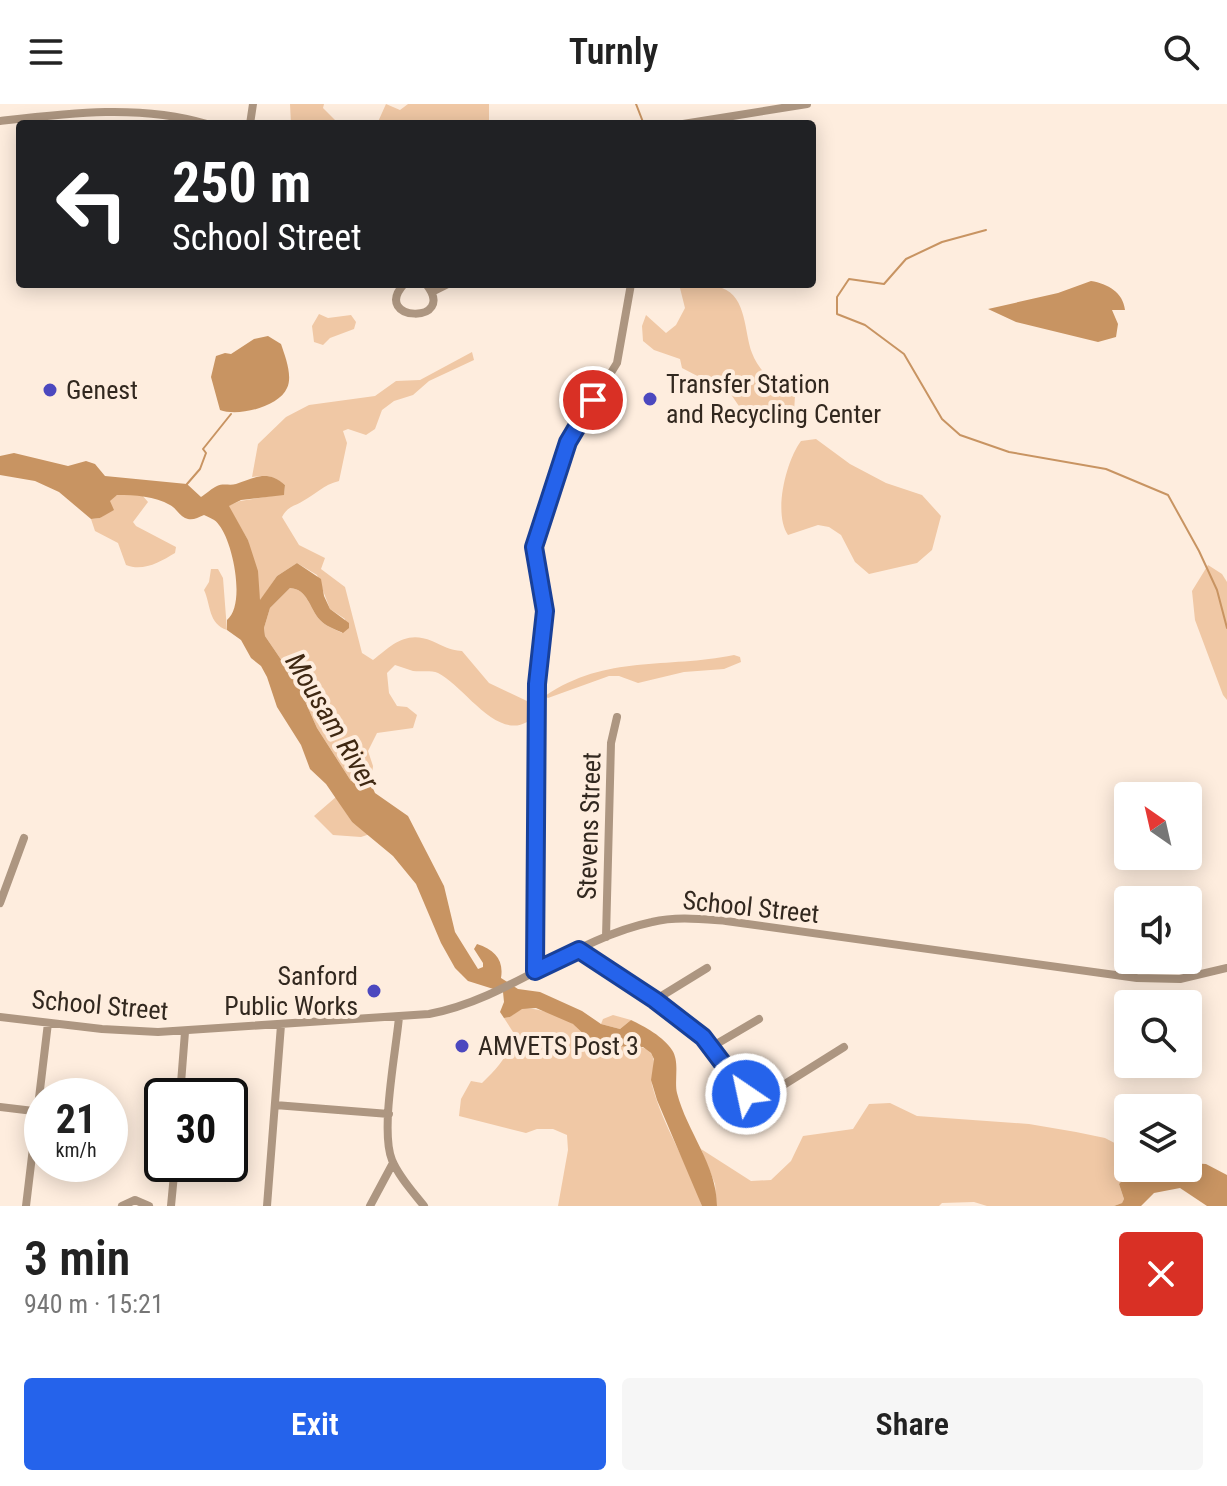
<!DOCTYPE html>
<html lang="en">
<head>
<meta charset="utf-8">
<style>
  :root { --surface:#fff; --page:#f6f6f6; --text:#222; --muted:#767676; --accent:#2563eb }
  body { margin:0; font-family:"Roboto Condensed",sans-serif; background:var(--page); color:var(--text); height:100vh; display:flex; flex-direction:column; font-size:30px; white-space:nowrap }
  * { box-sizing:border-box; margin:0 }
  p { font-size:26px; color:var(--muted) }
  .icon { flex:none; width:44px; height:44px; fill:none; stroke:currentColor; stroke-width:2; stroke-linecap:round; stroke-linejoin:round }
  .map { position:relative; height:1102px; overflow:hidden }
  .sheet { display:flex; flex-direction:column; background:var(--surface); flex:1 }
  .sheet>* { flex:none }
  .hud { position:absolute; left:16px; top:16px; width:800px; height:168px; border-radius:8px; box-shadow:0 4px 20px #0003; background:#202124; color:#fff; overflow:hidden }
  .needle { width:52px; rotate:326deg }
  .buttons { position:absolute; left:1114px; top:678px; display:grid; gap:16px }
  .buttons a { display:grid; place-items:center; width:88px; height:88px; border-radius:8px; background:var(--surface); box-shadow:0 4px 20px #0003; font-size:40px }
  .speed { position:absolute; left:24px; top:974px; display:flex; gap:16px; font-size:40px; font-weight:700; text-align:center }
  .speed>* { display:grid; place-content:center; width:104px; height:104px; border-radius:50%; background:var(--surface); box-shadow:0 4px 20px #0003; line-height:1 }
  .speed small { font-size:20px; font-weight:400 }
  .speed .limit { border:4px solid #111; border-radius:12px; background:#fff; color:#111 }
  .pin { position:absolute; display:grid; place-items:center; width:68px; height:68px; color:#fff; margin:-34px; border:4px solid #fff; border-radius:50%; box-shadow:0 2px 8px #0007 }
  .me { position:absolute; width:88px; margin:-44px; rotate:326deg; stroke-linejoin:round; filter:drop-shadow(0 0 6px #0008) }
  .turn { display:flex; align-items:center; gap:28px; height:168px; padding:0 24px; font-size:36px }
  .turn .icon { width:104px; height:104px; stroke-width:2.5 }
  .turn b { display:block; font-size:56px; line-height:68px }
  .round { display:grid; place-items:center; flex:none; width:84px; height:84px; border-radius:8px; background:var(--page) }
  .head { display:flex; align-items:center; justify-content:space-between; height:136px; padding:0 24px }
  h1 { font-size:48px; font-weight:600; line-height:60px }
  .button { display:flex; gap:16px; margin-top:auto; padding:16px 24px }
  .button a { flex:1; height:92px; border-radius:8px; background:var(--accent); color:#fff; font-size:32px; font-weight:600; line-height:92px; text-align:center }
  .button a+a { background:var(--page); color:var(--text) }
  header { display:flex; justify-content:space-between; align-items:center; height:104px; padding:0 24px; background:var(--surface); font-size:36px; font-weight:600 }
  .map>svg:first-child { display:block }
  .green { fill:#f0c8a5 }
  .water { fill:#c89462 }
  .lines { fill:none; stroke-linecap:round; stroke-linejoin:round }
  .stream { stroke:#c89462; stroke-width:2 }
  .minor { stroke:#ad9681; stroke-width:8 }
  .route-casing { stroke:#184099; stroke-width:20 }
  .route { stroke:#2563eb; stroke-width:14 }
  .poi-dot { fill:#4c48bf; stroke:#feedde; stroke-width:3 }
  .labels { text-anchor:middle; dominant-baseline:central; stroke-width:8; stroke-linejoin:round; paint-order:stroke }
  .poi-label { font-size:26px; fill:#32281f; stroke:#feedde; text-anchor:start }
  .street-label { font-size:26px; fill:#32281f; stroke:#feedde }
  .water-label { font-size:28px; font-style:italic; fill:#3f2812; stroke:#feedde }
</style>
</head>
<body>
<header><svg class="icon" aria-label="menu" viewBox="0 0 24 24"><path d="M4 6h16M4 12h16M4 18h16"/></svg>Turnly<svg class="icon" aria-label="search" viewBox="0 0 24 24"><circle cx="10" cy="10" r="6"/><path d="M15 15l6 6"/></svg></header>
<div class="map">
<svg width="1227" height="1102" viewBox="0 0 1227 1102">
  <rect width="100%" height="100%" fill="#feedde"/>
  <path class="green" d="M290,0h34l-1,4 16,16h-48z
    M386,0l14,6 8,-6h81v20h-112z
    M679,180c13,0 30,-1 43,4 25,9 22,44 30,65 7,19 25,34 43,43l-1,16 -11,5h-20l-20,-5 -13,-19 -48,-25 -2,-9 -26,-9 -11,-9 -1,-15 4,-11 20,18 10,-8 9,-17z
    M319,210l9,4 23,-3 5,7 -2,7 -24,9 -7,7 -9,-3 -2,-16z
    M472,248l2,8 -45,21 -16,14 -19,6 -12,9 -7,19 -9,6 -18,-6 -5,2 4,12 -8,38c-16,4 -23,13 -36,20 -10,6 -15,5 -21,16l17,28 26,13 -4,11 24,18 17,66 11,7c19,-15 33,-30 59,-19 11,5 17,9 30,10l27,32 38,18v21c-31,18 -64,-37 -89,-49 -7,-3 -17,-1 -25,-2 -6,-2 -12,-4 -18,-6l-8,8 2,20 8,13 10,1 10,8 -4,13 -36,5 -9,18 5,15 -2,18 -20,-3 -34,-53 -20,-45 -32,-47 -1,-8 6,-20 20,-20c18,1 19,20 30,32 5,6 15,9 22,13l3,-14 -15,-10 -13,-34 -20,-12 -20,13 -17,25 -12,-61 -20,-34 12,-5 44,-7 1,-9c-12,-10 -19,-10 -33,-8l6,-33 28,-27 23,-12 66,-9 21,-15 24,-1z
    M816,335l34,25 36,19 36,12 19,21 -9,34 -15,13 -48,11 -14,-12 -14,-27 -12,-8 -11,-2 -30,10c-15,-22 -2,-74 13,-94z
    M117,391h25l6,7 -15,20 3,4 40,21 -1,6c-15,9 -32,19 -49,12l-8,-22 -23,-12 -4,-12 9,-1 7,-5 4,-16z
    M1208,461l14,9 5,8v118l-4,-5 -28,-75 -3,-29z
    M211,465h7l5,9 4,52c-19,-6 -16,-25 -23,-40l5,-8z
    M734,551l6,2 1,5 -17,7 -40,3 -46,11 -19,-7h-10l-61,22 -3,-2c62,-42 121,-27 189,-41z
    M336,693l16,25 18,12 -9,3 -28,-2 -19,-19z
    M522,904c16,0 39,7 53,17 12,9 20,18 37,21 13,2 31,-5 40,9 5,9 -2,20 0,30 11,42 37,79 50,121h-144l10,-56 -1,-15 -14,-6h-16l-11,4 -67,-17 2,-17 10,-18 11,2c17,-16 28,-29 31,-51l-9,-14 6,-1z
    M613,911l18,5 -11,9 -19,-5 2,-5z
    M890,999l27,13 112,8 47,8 29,6 23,12v18h5l-14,16 5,15 -2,4 -8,3h-127l-13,-4 -32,1 -3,3h-222l-2,-22 -14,-35 50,32 20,-1 20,-19 12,-25 50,-7 16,-25z"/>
  <path class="water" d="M1091,177c17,3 32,11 34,29h-13l6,14 -2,13 -18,5 -82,-20 -28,-13 70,-16z
    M268,232l13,8c4,12 12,32 6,44 -8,19 -49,29 -67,22l-9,-33 5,-21 9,-3 6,1 23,-15z
    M14,349l54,13 18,-5 9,3 10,12 82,8 14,13c5,-3 11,-9 16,-11 6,-3 13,0 19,-2 20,-7 32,-14 49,1l-1,10 -43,5 -12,6 19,34 10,31 2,29 17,-24 20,-13 24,16 3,17 6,13 19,14v5l-6,5c-8,-4 -18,-7 -23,-13 -11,-12 -12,-31 -30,-32l-20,20 -6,20 1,8 32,47 20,45 34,53 20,3 4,9 33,23 36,70 11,46 23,37 5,-2v-4l-9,-14 3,-5c18,6 27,16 24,34l17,11 22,3 42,19 19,13 19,5 11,-9c13,6 33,17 41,30 8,12 2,30 5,43 10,39 40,72 40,113h-15l-45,-106 -6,-20 3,-21 -3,-6 -8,-6 -41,-1 -15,-9 -14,-13 -37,-16 -14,1 -12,8 -6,1 -4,-6 4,-10 -1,-10 -35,-11 -13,-13 -14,-25 -25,-59 -23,-28 -41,-34 -26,-38 -16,-15 -9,-24 -24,-38 -10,-30 -6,-11 -10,-8 -10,-18 -14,-10v-10c19,-15 6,-78 -8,-95 -4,-6 -9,-7 -15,-10 -7,3 -12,6 -19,3 -6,-3 -9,-10 -15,-13 -15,-9 -35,-10 -53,-10l-7,6 4,9 -14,8 -9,1 -32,-27 -24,-11 -35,-6v-19z
    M1188,1059l18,1 21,11v31h-20l-27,-18 -26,5 -13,13h-27l8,-3 2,-4 -5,-15 14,-16h55z"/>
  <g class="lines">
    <path class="stream" d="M636,0l7,18
      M108,17l14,3
      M986,126l-44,12 -36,17 -22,25 -35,-5 -12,18v17l28,11 39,29 38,65 18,16 49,17 97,17 62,26 31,56 18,39 10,38
      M187,380l13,-15 6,-16 -3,-4 28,-35"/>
    <path class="minor" d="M0,17c68,-8 140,-17 207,3
      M250,20l3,-20
      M683,20l124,-20
      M404,180c-34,38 55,41 22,0
      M432,188l16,-8
      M0,799l24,-65
      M606,833l5,-194 6,-26
      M579,846l76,50 48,37 43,57 6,4 17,-4 75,-47
      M535,867l2,-287 8,-73 -11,-64 34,-105 49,-79 14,-79
      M655,896l52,-32
      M0,913l102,12 56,3 271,-18c80,-15 143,-75 223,-92 24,-6 49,-3 74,-1l411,57 43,1 47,-11
      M399,913c-3,34 -19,114 -7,143 7,17 21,32 32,46
      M713,942l46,-27
      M180,992l5,-64
      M275,1001l114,9
      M0,1003l42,5
      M26,1102l22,-183
      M122,1102l13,-6 14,6
      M171,1102l4,-42
      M267,1102l14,-181
      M370,1102l23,-43"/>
  </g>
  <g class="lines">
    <g class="route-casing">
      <path id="route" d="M593,296l-25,42 -34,105 11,64 -8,73 -2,287 44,-21 76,50 48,37 43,57"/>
    </g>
    <use href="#route" class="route"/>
  </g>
  <g class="poi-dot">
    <circle cx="50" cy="286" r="8"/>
    <circle cx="650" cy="295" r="8"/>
    <circle cx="374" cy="887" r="8"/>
    <circle cx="462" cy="942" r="8"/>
  </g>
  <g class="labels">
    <g class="poi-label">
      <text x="666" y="280">Transfer Station<tspan x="666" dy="30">and Recycling Center</tspan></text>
      <text x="66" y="286">Genest</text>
      <text x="358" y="872" text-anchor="end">Sanford<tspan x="358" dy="30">Public Works</tspan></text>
      <text x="478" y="942">AMVETS Post 3</text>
    </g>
    <g class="street-label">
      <text transform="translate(589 722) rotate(-88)">Stevens Street</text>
      <text transform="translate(751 803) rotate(6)">School Street</text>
      <text transform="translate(100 901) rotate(5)">School Street</text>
    </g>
    <g class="water-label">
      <text transform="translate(332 617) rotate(59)">Mousam River</text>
    </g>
  </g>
</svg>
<div class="buttons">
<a><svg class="needle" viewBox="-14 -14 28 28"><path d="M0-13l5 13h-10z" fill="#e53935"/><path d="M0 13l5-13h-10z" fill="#767676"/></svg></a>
<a><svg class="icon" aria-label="sound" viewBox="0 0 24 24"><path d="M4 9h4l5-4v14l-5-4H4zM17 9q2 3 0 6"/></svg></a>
<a><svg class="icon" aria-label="search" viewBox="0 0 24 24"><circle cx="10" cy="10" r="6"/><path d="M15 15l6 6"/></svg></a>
<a><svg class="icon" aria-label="layers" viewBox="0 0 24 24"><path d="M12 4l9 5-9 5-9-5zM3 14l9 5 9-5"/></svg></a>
</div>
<div class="speed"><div>21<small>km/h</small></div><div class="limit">30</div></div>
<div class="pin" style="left:593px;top:296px;background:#d93025"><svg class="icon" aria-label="arrive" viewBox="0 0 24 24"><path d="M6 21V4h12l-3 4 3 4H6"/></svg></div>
<svg class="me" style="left:746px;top:990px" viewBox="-20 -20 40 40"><circle r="17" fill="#2563eb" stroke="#fff" stroke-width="3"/><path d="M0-11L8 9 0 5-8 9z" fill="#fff"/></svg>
<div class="hud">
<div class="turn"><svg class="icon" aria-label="left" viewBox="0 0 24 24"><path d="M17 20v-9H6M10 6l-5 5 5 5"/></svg><div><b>250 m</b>School Street</div></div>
</div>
</div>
<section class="sheet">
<div class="head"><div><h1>3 min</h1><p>940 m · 15:21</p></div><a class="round" style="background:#d93025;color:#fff"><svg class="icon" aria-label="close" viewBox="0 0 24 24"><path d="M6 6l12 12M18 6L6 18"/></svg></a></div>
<div class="button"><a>Exit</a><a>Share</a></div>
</section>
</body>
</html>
